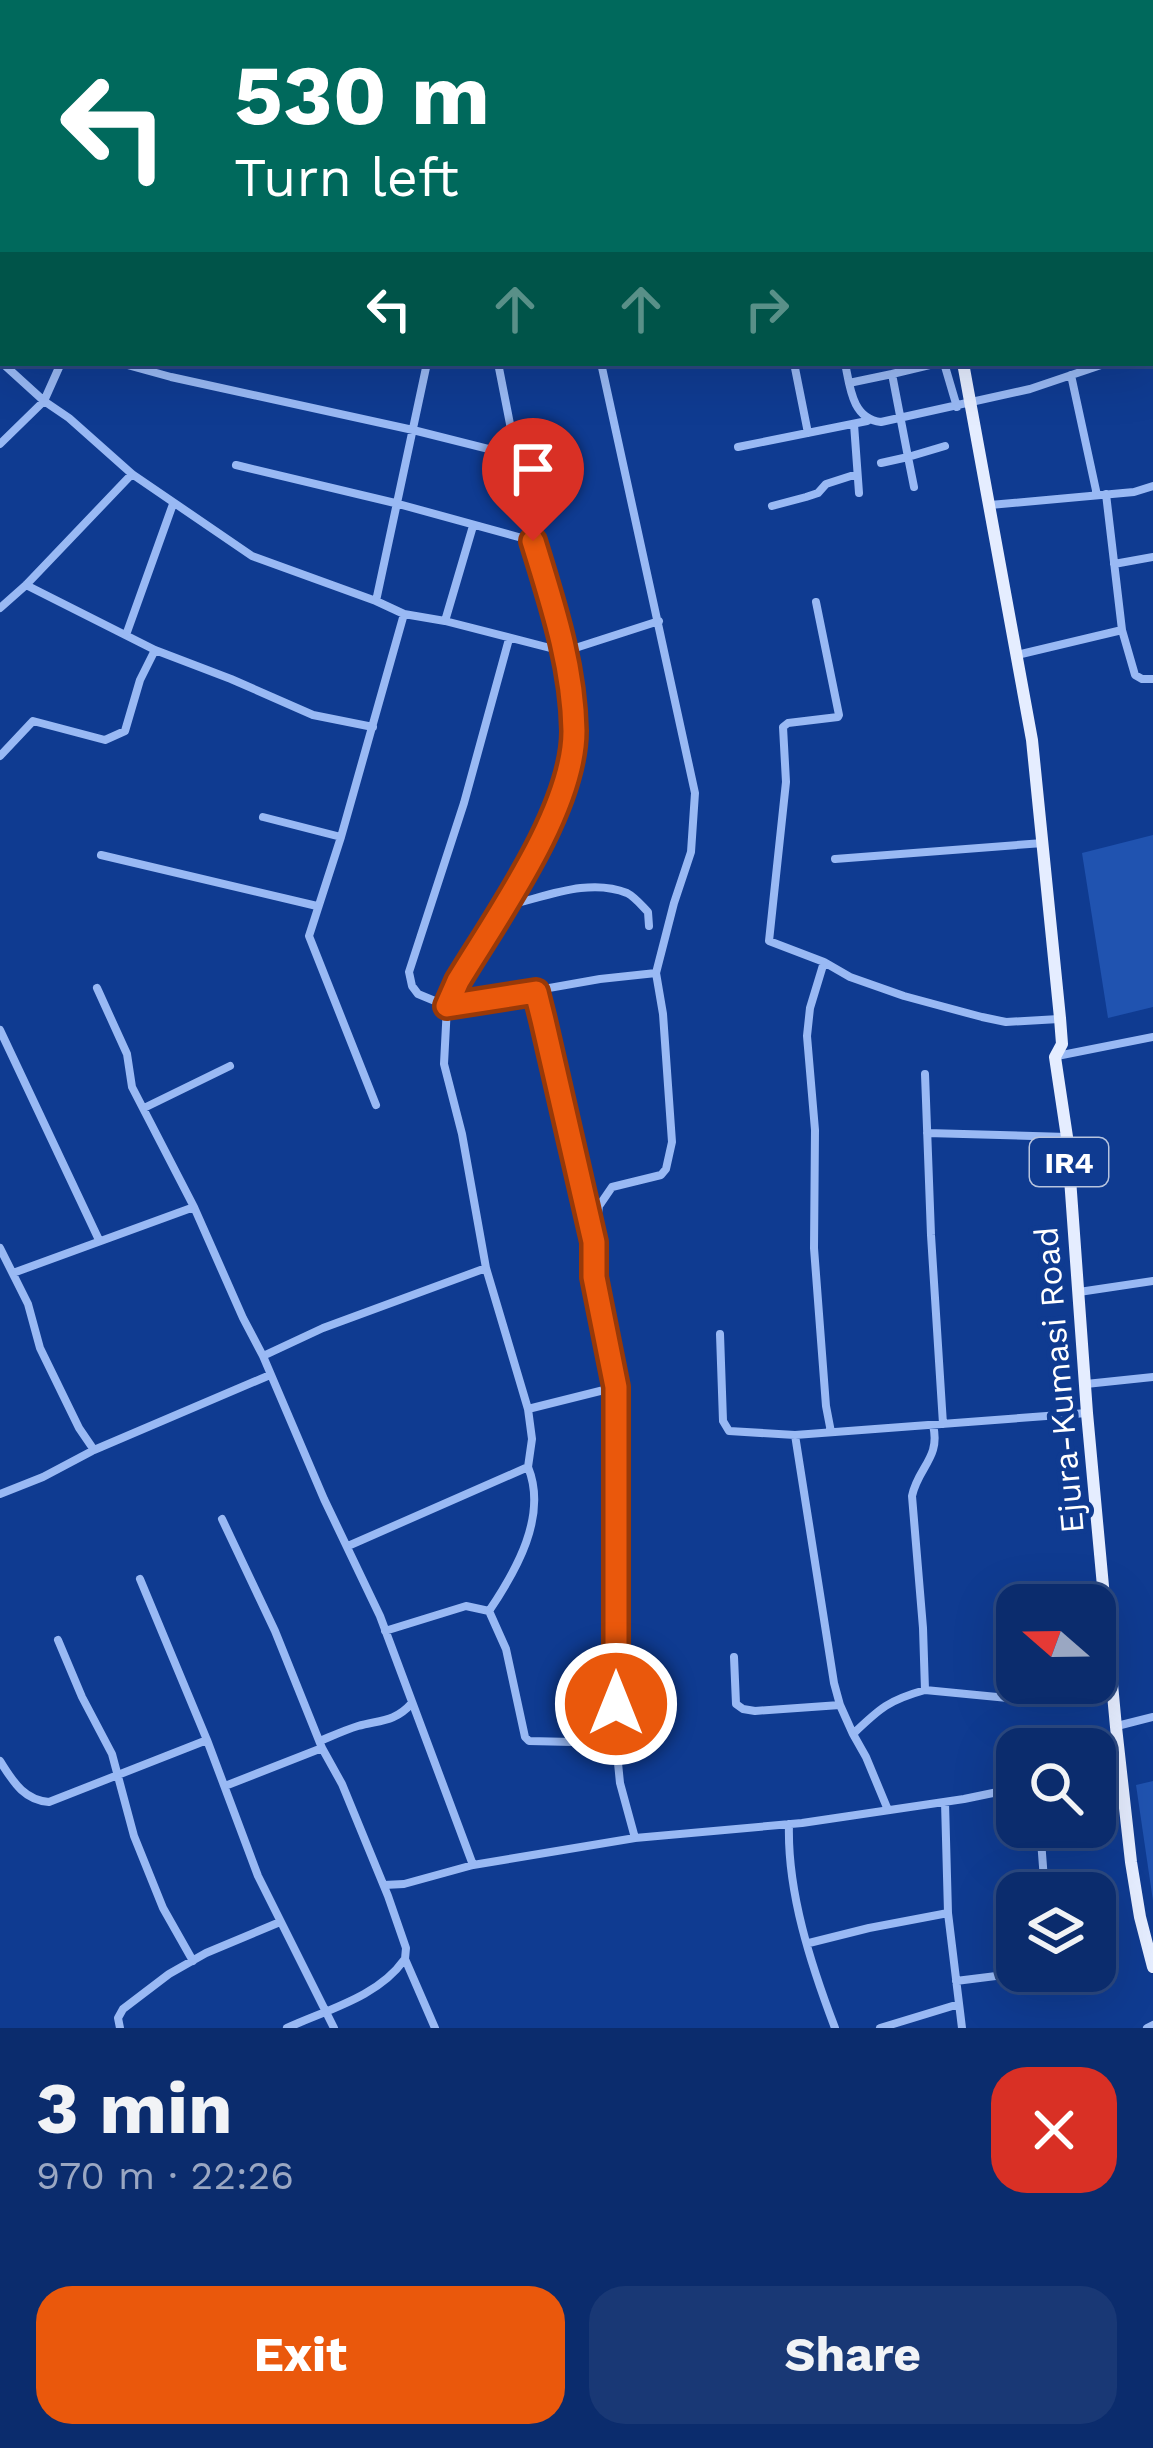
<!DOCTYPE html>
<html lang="en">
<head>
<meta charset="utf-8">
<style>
  :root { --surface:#0b2c6d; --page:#193875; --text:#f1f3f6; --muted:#9aa7c2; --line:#2b4880; --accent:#ea580c }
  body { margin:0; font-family:"Work Sans",sans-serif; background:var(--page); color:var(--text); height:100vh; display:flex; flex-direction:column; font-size:45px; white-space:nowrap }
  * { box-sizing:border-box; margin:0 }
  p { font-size:39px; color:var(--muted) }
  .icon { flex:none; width:66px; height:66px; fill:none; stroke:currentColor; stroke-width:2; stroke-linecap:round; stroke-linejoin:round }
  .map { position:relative; height:2028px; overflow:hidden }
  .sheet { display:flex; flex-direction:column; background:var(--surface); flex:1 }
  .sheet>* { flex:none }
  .top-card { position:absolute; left:0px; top:0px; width:1155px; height:366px; box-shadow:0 12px 48px #0002,0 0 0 3px var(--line); background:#00695c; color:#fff; overflow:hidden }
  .needle { width:78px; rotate:290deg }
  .buttons { position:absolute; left:996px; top:1584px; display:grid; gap:24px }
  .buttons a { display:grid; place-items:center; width:120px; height:120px; border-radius:24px; background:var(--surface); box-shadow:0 12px 48px #0002,0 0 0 3px var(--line); font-size:60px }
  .pin { position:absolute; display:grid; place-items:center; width:102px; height:102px; color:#fff; margin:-123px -51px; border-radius:50% 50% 50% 0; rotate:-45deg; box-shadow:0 0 12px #0007 }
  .pin .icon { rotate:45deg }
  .me { position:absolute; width:132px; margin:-66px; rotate:0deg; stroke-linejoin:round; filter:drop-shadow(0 0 9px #0008) }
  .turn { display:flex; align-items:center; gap:42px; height:252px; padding:0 36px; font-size:54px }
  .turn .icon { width:156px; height:156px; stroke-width:2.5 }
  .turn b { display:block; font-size:84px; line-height:102px }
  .lanes { display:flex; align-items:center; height:114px; padding:0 36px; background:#0003; justify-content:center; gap:60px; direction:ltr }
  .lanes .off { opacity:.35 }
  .round { display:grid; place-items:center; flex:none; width:126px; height:126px; border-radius:36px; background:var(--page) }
  .headline { display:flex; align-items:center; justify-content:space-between; height:204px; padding:0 36px }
  h1 { font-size:72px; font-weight:700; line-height:90px }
  .cta { display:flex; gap:24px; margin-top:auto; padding:24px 36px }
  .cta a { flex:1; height:138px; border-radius:36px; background:var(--accent); color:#fff; font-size:48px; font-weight:700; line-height:138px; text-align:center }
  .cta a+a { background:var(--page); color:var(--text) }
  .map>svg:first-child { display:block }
  .pitch { fill:#2053b0 }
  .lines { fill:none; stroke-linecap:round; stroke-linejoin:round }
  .street { stroke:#99b9f4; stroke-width:8 }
  .secondary { stroke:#c8dafd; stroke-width:12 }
  .primary { stroke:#e5edff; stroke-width:12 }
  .route-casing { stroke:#983908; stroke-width:30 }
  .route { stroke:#ea580c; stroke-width:21 }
  .labels { text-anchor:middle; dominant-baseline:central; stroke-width:10; stroke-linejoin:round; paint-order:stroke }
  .shield { fill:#0f3b91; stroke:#b7c4de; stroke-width:3 }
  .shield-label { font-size:30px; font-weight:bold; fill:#fff }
  .street-label { font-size:33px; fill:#fff; stroke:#0f3b91 }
</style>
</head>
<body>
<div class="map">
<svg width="1153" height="2028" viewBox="0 0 1153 2028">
  <rect width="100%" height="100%" fill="#0f3b91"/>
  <path class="pitch" d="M1153,835v172l-45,11 -26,-165z
    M1153,1781v120l-17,-116z"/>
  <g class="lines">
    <path class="street" d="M80,0l1,3
      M687,0l1,3
      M777,0v3
      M1132,0l1,3
      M173,3v-3
      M265,3l1,-3
      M365,3l1,-3
      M468,3l1,-3
      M565,3l1,-3
      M1152,317l1,4
      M0,361l44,40 25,17 63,56 120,82 124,45 28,13 41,7 113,29 8,1 93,-30
      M120,363l51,14 242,53 103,26
      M498,363l35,178 33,110 8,79 -2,23 -13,46 -12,29 -89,153 -11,25 -3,58 18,70 24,134 42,141
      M794,363l14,70
      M845,363c5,24 7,56 36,59l149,-33 77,-26
      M938,363l-46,11 16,83 37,-11
      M944,363l13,44
      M1071,375l26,120
      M849,383l43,-9
      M854,424l5,69
      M0,444l44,-43 17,-38
      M738,447l129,-26
      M881,463l27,-6 6,30
      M236,465l159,38 138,38
      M1106,494l16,136 13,45 7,4h11
      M990,505l144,-13 19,-6
      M772,506l34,-9 12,-4 8,-9 31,-10
      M1114,564l39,-7
      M26,585l129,65 76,29 82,36 60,12
      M376,601l51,-238
      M816,602l23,113 -1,2 -50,6 -5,4 3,55 -17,159 55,21 26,15 54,19 78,21 24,5 53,-3
      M0,608l26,-23 106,-111
      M445,621l28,-95
      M126,635l47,-131
      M509,639l-45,164 -55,169 3,14 6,8 29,12 153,-27 56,-6 18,-70 17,-51 4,-59 -94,-430
      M1017,655l105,-25
      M0,756l33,-35 72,19 20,-9 15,-51 15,-30
      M263,817l78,20
      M101,855l216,51
      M835,859l208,-16
      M505,906c38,-8 83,-29 122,-13 8,4 15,13 21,19l1,14
      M824,962l-14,46 -3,28 8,94 -1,118 12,158 5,26
      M97,988l30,66 5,33 62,120 49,111 20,38 61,143 56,117 93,249
      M536,992l56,243
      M0,1030l99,210
      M1057,1056l96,-19
      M925,1074l6,161 12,189
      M376,1105l-67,-169 32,-99 63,-223
      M144,1108l86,-42
      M927,1133l140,4
      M0,1248l28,56 12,44 39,80 15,22
      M13,1273l181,-66
      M1079,1292l74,-11
      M720,1334l3,87 6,10 66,4 292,-22
      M263,1356l60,-28 163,-60
      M1086,1384l67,-7
      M795,1435l39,248 6,22 13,29c27,-26 36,-34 72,-44l-2,-62 -11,-132c6,-29 29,-38 21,-71
      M0,1494l43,-17 51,-27 176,-75
      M222,1519l53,112 47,117 20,36 46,112 18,52 -1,11 30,69
      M348,1546l180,-79 4,-28 -4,-30 88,-22
      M140,1579l67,161 51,136 76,152
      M489,1611c27,-40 59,-95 39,-144
      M385,1631l81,-25 23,5 17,38 19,88 4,4 87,2
      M58,1640l24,57 30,57 22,82 29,72 30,53
      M734,1657l2,47 7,5 12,2 85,-6
      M925,1690l94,9
      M1117,1726l36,-9
      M853,1734l13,23 22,53
      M320,1741c12,-5 25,-11 38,-15 21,-6 37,-4 53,-22
      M0,1761c13,20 23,39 49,41l158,-62
      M1095,1774l24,-4
      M225,1786l97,-38
      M945,1802l3,111 14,115
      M789,1824c-2,68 22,141 46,204
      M1040,1827l5,66
      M635,1838l-15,-55 -4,-40v-356l-22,-109v-36l5,-36 13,-19 49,-12 5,-6 6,-27 -9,-128 -7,-41
      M384,1885l20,-1 69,-19 162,-27 167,-15 162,-24 53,-11
      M809,1943l60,-15 79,-15
      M956,1981l80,-10
      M120,2028l-2,-10 5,-9 46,-35 37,-21 74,-31
      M287,2028c39,-18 91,-31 117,-68
      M880,2028l79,-24
      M1147,2028l6,-3"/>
    <path class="secondary" d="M846,0l5,3
      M1152,71h1"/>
    <path class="primary" d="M886,0l1,3
      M963,363l69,377 28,278 2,26 -7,13 12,80 20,276 29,314 15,135 9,55 13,50"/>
  </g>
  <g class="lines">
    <g class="route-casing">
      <path id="route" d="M533,541c19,62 40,124 41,190 0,78 -76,184 -116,250l-11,25 89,-14 7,28 51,222v35l22,110v317"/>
    </g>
    <use href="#route" class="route"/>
  </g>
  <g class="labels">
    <rect class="shield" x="1030" y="1138" width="78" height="48" rx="9"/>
    <g class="shield-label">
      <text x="1069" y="1162">IR4</text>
    </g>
    <g class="street-label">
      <text transform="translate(1059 1380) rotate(-95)">Ejura-Kumasi Road</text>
    </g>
  </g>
</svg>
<div class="buttons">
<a><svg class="needle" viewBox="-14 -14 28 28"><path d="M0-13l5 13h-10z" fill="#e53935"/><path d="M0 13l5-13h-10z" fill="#9aa7c2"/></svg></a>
<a><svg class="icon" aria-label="search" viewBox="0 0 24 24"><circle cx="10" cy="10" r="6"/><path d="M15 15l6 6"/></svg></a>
<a><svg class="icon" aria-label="layers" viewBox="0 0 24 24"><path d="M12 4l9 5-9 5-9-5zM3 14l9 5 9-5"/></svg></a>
</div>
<div class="pin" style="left:533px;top:541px;background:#d93025"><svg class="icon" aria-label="arrive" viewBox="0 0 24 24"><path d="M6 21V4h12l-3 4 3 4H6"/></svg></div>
<svg class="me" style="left:616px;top:1704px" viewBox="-20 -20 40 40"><circle r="17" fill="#ea580c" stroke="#fff" stroke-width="3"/><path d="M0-11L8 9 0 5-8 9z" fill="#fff"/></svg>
<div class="top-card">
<div class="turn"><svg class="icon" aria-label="left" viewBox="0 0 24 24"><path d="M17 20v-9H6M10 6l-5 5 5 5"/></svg><div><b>530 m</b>Turn left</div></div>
<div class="lanes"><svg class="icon" aria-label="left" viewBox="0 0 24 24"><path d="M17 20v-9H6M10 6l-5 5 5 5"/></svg><svg class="icon off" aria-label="ahead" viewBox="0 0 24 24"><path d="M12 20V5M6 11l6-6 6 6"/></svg><svg class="icon off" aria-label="ahead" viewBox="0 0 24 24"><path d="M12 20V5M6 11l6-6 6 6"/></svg><svg class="icon off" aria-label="right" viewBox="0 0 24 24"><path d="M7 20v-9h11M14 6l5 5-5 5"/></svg></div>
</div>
</div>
<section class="sheet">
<div class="headline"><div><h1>3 min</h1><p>970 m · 22:26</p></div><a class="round" style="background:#d93025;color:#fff"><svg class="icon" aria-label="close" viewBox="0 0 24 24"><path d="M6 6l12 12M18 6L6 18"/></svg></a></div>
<div class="cta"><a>Exit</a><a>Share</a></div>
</section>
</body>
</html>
